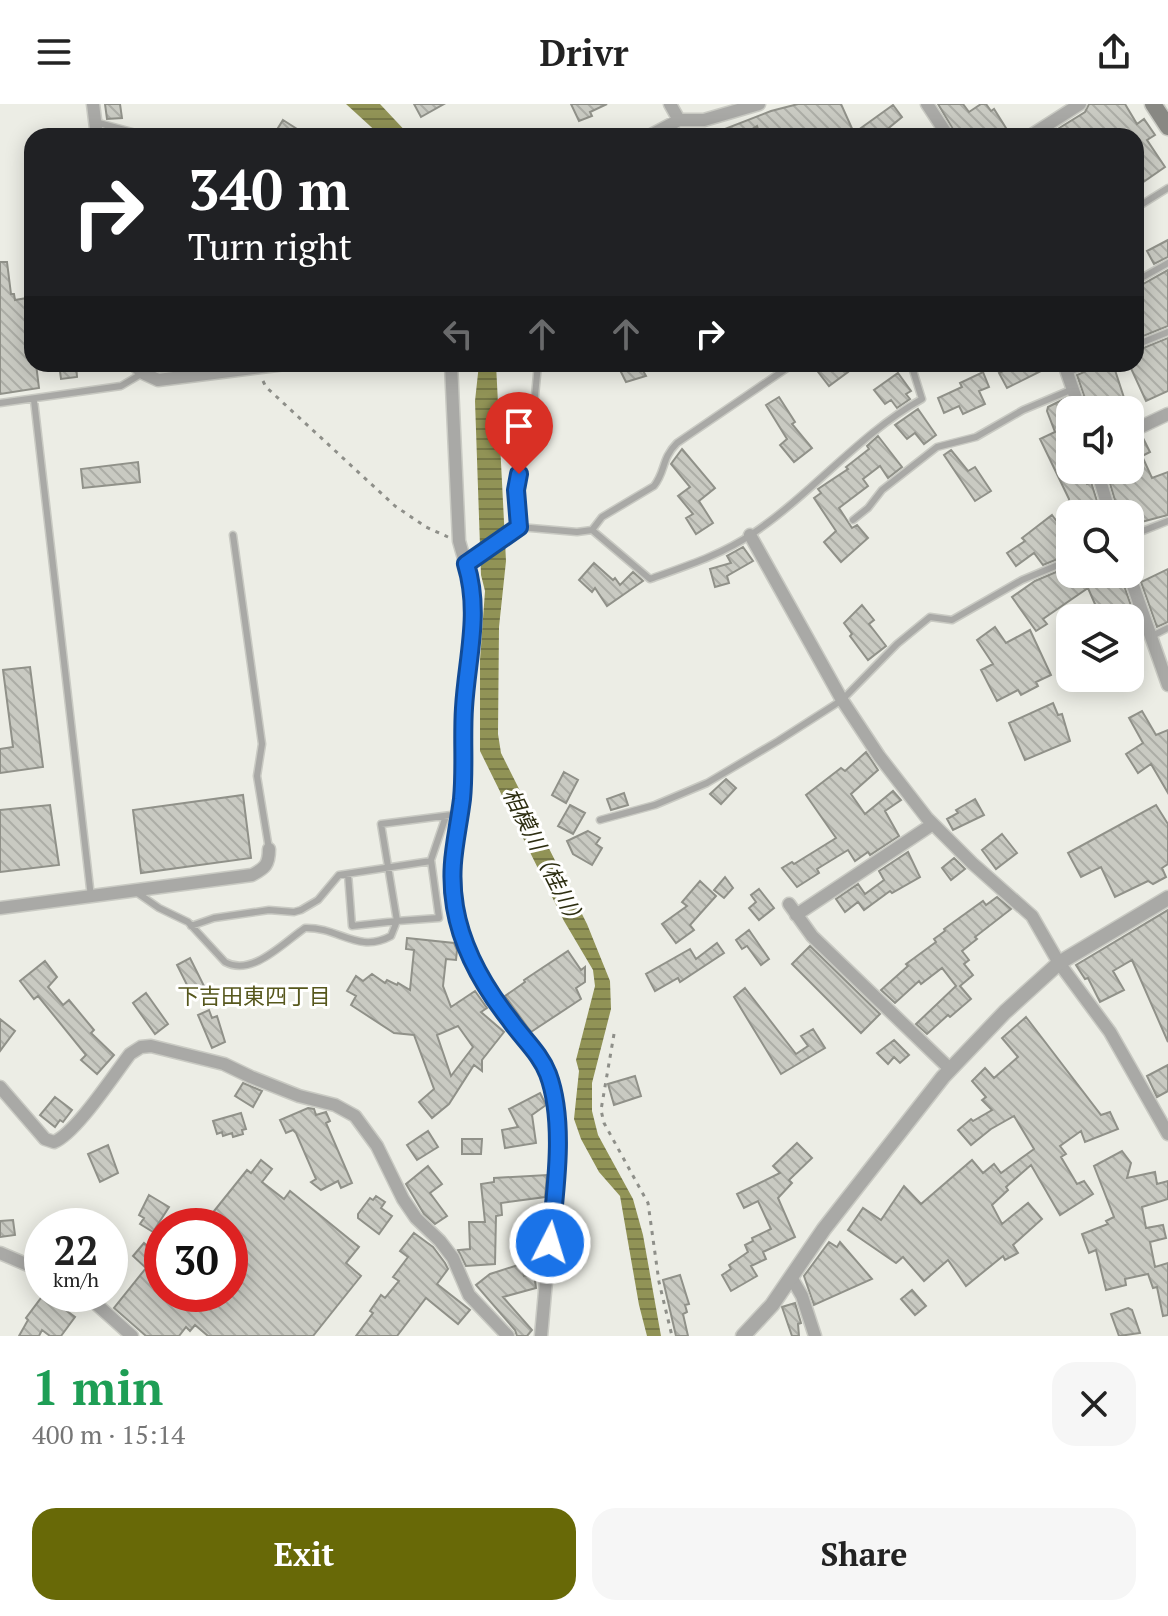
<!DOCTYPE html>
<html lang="en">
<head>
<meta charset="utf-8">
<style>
  :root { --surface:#fff; --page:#f6f6f6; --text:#222; --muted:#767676; --accent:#686907 }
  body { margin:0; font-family:"PT Serif","Noto Sans JP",serif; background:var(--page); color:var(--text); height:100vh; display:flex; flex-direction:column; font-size:30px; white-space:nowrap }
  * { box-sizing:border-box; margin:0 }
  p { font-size:26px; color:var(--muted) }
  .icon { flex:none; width:44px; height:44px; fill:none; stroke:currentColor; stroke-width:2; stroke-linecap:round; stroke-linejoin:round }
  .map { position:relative; height:1232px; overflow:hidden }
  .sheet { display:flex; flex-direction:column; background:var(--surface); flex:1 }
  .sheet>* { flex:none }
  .hud { position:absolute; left:24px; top:24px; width:1120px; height:244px; border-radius:24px; box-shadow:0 4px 20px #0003; background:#202124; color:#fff; overflow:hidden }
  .fabs { position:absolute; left:1056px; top:292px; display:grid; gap:16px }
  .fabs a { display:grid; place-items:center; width:88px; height:88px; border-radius:16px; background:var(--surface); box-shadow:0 4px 20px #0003; font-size:40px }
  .speed { position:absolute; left:24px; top:1104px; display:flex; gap:16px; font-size:40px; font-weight:700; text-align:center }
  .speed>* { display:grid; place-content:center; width:104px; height:104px; border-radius:50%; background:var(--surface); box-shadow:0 4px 20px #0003; line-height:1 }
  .speed small { font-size:20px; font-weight:400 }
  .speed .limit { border:12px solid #d22; background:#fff; color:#111 }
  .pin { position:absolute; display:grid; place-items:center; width:68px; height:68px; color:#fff; margin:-82px -34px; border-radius:50% 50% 50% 0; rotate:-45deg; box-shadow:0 0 8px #0007 }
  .pin .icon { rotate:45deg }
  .me { position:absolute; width:88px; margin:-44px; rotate:5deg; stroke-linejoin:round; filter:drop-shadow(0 0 6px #0008) }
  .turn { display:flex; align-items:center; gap:28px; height:168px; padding:0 32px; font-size:36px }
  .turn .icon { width:104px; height:104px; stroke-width:2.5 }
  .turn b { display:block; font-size:56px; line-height:68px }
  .lanes { display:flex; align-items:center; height:76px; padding:0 32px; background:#0003; justify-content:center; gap:40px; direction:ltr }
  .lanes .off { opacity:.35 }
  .round { display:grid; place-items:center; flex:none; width:84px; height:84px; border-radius:24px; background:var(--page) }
  .head { display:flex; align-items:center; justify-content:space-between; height:136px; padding:0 32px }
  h1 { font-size:48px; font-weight:800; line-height:60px; color:#1e9e55 }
  .primary-button { display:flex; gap:16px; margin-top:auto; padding:16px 32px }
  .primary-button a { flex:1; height:92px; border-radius:24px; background:var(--accent); color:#fff; font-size:32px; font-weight:800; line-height:92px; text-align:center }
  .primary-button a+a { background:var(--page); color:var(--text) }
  header { display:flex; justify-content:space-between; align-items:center; height:104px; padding:0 32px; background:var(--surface); font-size:36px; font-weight:800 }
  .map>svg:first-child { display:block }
  .water { fill:url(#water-rules) }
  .building { fill:url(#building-back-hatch); stroke:#909189; stroke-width:2; fill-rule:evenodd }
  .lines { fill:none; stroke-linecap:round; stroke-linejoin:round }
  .service-casing { stroke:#c9cac3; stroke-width:9 }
  .minor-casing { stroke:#c9cac3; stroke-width:15 }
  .tertiary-casing { stroke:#c9cac3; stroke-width:17 }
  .secondary-casing { stroke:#c9cac3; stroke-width:19 }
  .path { stroke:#8e8f89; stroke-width:3; stroke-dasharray:4 6; stroke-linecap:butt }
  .service { stroke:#a9a9a6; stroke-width:6 }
  .minor { stroke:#a9a9a6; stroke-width:12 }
  .tertiary { stroke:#a9a9a6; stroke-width:14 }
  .secondary { stroke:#888883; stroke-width:16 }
  .route-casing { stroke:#114b97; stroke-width:20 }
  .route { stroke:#1a73e8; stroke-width:14 }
  .labels { text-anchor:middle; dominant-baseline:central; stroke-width:6; stroke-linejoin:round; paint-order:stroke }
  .water-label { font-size:22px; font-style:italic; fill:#2d2e11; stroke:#fffffe }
  .neighbourhood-label { font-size:22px; fill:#56571c; stroke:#fffffe }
</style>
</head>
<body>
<header><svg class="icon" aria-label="menu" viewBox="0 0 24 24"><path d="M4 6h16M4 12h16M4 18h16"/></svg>Drivr<svg class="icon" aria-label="share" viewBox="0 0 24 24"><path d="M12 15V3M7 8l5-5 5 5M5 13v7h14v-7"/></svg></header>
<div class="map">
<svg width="1168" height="1232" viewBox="0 0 1168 1232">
  <defs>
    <pattern id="water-rules" width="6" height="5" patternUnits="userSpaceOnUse" patternTransform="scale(2)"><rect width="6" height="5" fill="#919356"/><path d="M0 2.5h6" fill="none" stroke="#757746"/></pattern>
    <pattern id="building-back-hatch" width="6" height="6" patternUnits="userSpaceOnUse" patternTransform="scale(2)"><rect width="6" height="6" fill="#c9cac2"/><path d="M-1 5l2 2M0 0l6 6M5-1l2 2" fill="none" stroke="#acada6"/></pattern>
  </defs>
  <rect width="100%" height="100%" fill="#ecede5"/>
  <path class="water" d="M346,0h34l30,32h-29z
    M479,260h17l10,197 -7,66 -1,107 3,19 86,171 23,57 1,28 -19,74v28l6,24 35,64 10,36 18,101h-14l-8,-31 -19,-109 -21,-24 -18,-33 -7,-20 5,-48 -3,-11 19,-74 -2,-16 -29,-49 -84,-170v-91l5,-69 -4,-16 -6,-174z"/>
  <path class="building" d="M105,0h15l2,14 -15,1z
    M414,0h30l-23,13z
    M571,0h36l-17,8 2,4 -13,5z
    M798,0h43l13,29 39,-28 9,12 -23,19h-115l-1,-6 -4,2 -2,-6 -16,10h-34l64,-25z
    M938,0h25l6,8 12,-8h5l5,7 3,-2 17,27h-54z
    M1089,0h36l12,20 7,-5 11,16 -8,5 18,27 -29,20v-51h-77l-3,-6 29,-18z
    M283,16l25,16h-35z
    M1168,136v17l-14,7 -7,-13z
    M0,158h7l4,32h3l1,6 12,-2 5,39v27h4l3,24 -39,6z
    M1168,166v56l-32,13v-51z
    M1168,234v53l-22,10 -17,-37h7v-13z
    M59,260h17l1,13 -16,2z
    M627,260h12l7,12 -20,6 -6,-12z
    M812,260h30l6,8 -19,14z
    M1018,260h37l-48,24 -8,-15z
    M1094,260h19l15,46h-39l-12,-35 14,-6z
    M983,268l6,15 -10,4 6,13 -22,10 -4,-8 -15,7 -6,-15 24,-11 -2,-4z
    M898,269l13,18 -5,3 4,5 -13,9 -6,-8 -6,4 -11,-14z
    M779,293l16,25 -3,2 20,24 -18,14 -14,-17 7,-6 -21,-34z
    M1066,294l4,12v60h10l7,14 4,-2 10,32h-30l-3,-7 1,-8 -29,-60 15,-7 -8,-21 1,-4z
    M918,305l18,26 -12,9 -9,-11 -8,6 -12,-14z
    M878,332l24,31 -14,11 -8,-12 -17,13 5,7 -29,22 13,20 5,-3 11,13 -27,24 -17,-20 12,-11 -22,-33 7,-5 -3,-4 30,-20 -2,-2 23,-18 -2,-3z
    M1142,332l8,16 -8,4 10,22 16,-6v43l-38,10v-11h-11l-13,-44h24v-29z
    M682,345l33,39 -16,13 14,22 -17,11 -10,-16 7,-4 -15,-18 12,-9 -19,-23z
    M951,346l17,21 7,-4 16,24 -16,10 -31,-46z
    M138,358l2,20 -57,6 -2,-19z
    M1052,411l18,24v15l-27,11 -9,-12 -18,13 -9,-13 18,-12 -3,-3z
    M743,443l10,14 -26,15 2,7 -14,4 -5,-18 21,-6 -4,-7z
    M594,459l19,17 2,-2 5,7 13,-13 10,9 -36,25 -12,-18 -3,4 -13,-12z
    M1070,462v15l17,-7h33l18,52 -8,4v-12h-29l-13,-30 -45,31 4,5 -11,7 -24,-34 23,-16z
    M1168,465v53l-11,5 -16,-45z
    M862,501l12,15 -5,4 17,22 -18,14 -18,-24 2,-2 -8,-11z
    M995,523l11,16 24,-13 21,45 -15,7 2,4 -17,9 -3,-5 -21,11 -16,-31 12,-6 -16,-24z
    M30,563l13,100 -43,6v-24l13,-2 -10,-77z
    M1053,599l5,12 4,-1 8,27 -45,19 -16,-37z
    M1142,607l14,24 12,-5v63l-17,-29 -13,9 -12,-19 17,-11 -14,-25z
    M866,648l12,18 -27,24 14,20 28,-23 8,9 -16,11 14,25 -29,19 -2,-3 -13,9 -7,-11 -31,19 2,4 -22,14 -15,-19 10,-6 2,2 42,-26 -30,-43 35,-27 4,3z
    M564,668l14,8 -12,23 -14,-8z
    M726,675l10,9 -15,16 -11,-10z
    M624,689l4,12 -17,5 -4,-11z
    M243,691l8,63 -110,15 -8,-63z
    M975,695l9,16 -31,15 -6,-11 11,-6 -2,-3z
    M50,701l9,60 -59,7v-62z
    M570,701l15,8 -12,21 -15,-8z
    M1156,701l12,19v40l-6,4 4,9 -13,7 -5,-3 -33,16 -14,-30 -20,10 -13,-24z
    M588,727l12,7 -4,6 6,4 -10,17 -19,-11 -6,-13z
    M1002,730l15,19 -21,16 -14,-19z
    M908,748l12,25 -28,16 -2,-2 -26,19 -6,-8 -13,10 -9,-13 22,-15 7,10 19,-14 -5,-9z
    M954,754l11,11 -14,11 -9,-12z
    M725,773l8,11 -9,10 -10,-8z
    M700,777l16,15 -26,29 4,5 -18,13 -14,-19 25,-18 -5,-4z
    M759,785l15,19 -15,12 -10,-12 7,-6 -5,-7z
    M997,793l14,12 -36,28 2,2 -15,12 7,9 -5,4 9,11 -13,11 11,13 -21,18 -2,-2 -21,19 -11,-10 40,-38 -14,-18 -21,16 -2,-3 -24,22 -14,-13 27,-24 -2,-2 30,-22 -2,-3 11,-8 -1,-2 39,-28 3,4z
    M1168,806v132l-36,-82 -19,11 11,19 -24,12 -12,-24 -3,1 -9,-14z
    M749,826l20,29 -8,6 -14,-19 -5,3 -6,-9z
    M407,834l47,5 3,7 -1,10 -10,-1 -3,27 8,21 24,-16 12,17 -6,4 23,20 -22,28v11l-8,-6 -25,39 -17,14 -13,-16 15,-13 -20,-54 -20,-2 -43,-28 5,-9 -9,-5 9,-15 7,5 9,-7 13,9 2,-3 10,5 1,-2 12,7 4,-40 -8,-1zM458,922l15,21 -22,29 -14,-41z
    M717,839l7,10 -44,29 -2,-4 -23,13 -9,-17 44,-25 6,10z
    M810,842l70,68 -19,19 -69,-69z
    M568,847l13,19 4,-3v15l-9,6 5,11 -50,33 -26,-36 20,-14 -1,-2z
    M190,854l14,28 -13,7 -14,-28z
    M45,857l12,16 -9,10 15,18 6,-5 25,30 -3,3 23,22 -17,19 -16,-14 5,-5 -48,-59 -4,3 -14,-18z
    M745,884l51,66 12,-8 -7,-10 12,-7 12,19 -44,26 -47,-77z
    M146,889l22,31 -13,10 -22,-31z
    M209,906l3,8 5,-2 8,26 -13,6 -14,-33z
    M1026,913l75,98 9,-3 8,17 -33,13 -4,-11 -21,15 6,8 -5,3 16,27 7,-3 9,13 -33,21 -29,-50 -25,22 2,3 -16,15 10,19 26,-21 14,16 -29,26 5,8 -13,7 -2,-4 -37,30 -18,-26 -24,21 -21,-24 -7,6 -48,-33 15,-22 18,12 23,-34 17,18 51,-44 11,13 11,-9 7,9 33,-24 -20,-33 -23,13 -20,16 -13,-15 13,-11 2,2 19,-11 -10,-10 4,-3 -14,-16 13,-13 9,10 24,-21 -16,-19z
    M0,915l15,12 -15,20z
    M894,936l15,15 -9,8 -6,-6 -6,7 -11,-11z
    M1168,961v26l-11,6 -10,-21z
    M635,972l6,20 -27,9 -6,-21z
    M243,979l19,8 -9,16 -18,-11z
    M540,989l6,12 -14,10 4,28 -31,5 -3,-18 16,-3 -9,-18z
    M55,993l17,13 -9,12 -3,-2 -5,7 -15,-12z
    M308,1004l6,1 2,6 10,-3 4,9 -4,2 26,60 -11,5 -3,-7 -17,9 -10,-8 5,-3 -20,-46 -3,-3 -7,3 -6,-13z
    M241,1009l5,16 -4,1 1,4 -10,3 -1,-4 -9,3 -1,-4 -5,2 -4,-13z
    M428,1027l10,16 -21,13 -10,-15z
    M462,1035h20l-1,15h-19z
    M797,1039l15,15 -23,22 3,3 -14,15 17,39 -32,15 3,7 -15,7 6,10 -26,15 -9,-16 9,-6 -2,-4 19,-13 -3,-7 8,-4 -1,-3 19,-9 -13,-28 -14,7 -7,-14 43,-21 -7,-7z
    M108,1041l10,28 -18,9 -12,-28z
    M1122,1047l9,12 -4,15 28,-6 2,12 11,-3v18l-26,8 4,21 17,-3 3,13 -16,4 5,25 13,-4v52l-5,1 -6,-29 -4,1 -5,-14 -23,5 1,6 -20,5 -10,-40 -7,3 -7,-19 26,-10 -2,-3 8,-4 -20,-51z
    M261,1056l11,9 -10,13 22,17 6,-8 69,56 -13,16 15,13 -48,60h-105l-13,-11 -5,6 -4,-4 -7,9h-33l-32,-28 32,-40 -13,-12 11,-13 18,16v35h68v-68h-28l45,-56 4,3z
    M428,1062l14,18 -12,9 17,23 -12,8 -11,-10 -18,-30z
    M547,1071l-2,22 -44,6 1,12 -6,1 -1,48 -29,2 -8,-16 12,-1 -1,-27h16l-4,-38 13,-2v-4z
    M149,1091l20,12 -16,25 -13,-8 4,-6 -5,-3z
    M376,1092l9,6 -4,6 11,8 -13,18 -21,-16v-4l12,-16 3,2z
    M13,1116l2,15 -15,2v-16z
    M560,1124h8l-3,38h-9z
    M414,1129l19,14 12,16 3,6 -11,15 33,26 -12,14 -32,-26 -29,38h-41l17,-23 -3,-2 11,-16 4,3 14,-17 -6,-4 15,-20 -8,-6z
    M829,1138l8,5 3,-5 32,37 -58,26 -10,-29z
    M521,1160l3,12 10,-3 2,15 -33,9 29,33 -5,6h-10l-2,-6 -39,-45 14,-11z
    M680,1171l9,29 -4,1 2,7 -4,2 5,22h-12l-13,-56z
    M912,1186l14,16 -11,9 -14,-16z
    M44,1190l31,23 -14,19h-11l-8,-6 -3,6h-20l9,-16 -2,-2z
    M795,1199l6,20 -3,1 1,12h-7l-10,-29z
    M1128,1204l4,2 8,23 -21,3 -8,-22z"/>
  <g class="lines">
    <g class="service-casing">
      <path id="service" d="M95,18l52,14
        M1136,104l32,-20
        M1136,177l32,-18
        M1136,241l32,-13
        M1067,269l21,-9
        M34,296l57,497
        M0,299l121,-17 22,-13
        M853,416l15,-12 14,-18 55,-43 39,-10 47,-27 50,-21
        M519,423l-3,-37 19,-94 3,-32
        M592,426l58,49c36,-13 71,-24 102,-45 60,-40 107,-100 170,-135l-11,-35
        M233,431l29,209 -5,32 12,73
        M1130,432l38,-15
        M466,460l53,-37 58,5 15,-2 10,-13 52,-31c12,-15 7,-27 23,-43l116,-79
        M1150,533l18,-9
        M446,712l-15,44 8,58 -42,3 -16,-97 78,-10
        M600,716l55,-15 52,-22 71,-42 64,-41 55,-56 33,-27 22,3 70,-40 48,-20
        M136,788l23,16 29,14 37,40c27,15 58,-19 80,-34 34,-1 53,26 86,8l6,-15 -45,5 -4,-52
        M191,822l23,-8 55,-8 25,2 7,-2 17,-10 21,-25 92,-14"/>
    </g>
    <g class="minor-casing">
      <path id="minor" d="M93,0l4,32
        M670,0l9,16
        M927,0l21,32
        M649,32l30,-16h25l55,-16
        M1030,32l50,-32
        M133,260l10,9 15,7 127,-16
        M451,260l8,177 14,49 -4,82 -5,34 -2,91 -11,62 1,22 8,52 9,22 41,66 29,34 10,21 6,30 2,54 -16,176
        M1064,260l16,46
        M1130,328l38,-18
        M1097,366l13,44
        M750,431l92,165 37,56 48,62 45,45 60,53 27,47 51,69 58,102
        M1129,470l39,111
        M789,800l23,32 138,133
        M0,804l252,-33c13,-7 17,-10 17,-26
        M796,811l137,-91
        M0,983l45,52 9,3c22,-9 59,-66 76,-88l11,-7 10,-1 73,18 27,13 48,19 36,9 20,11 22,30 26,53 13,19 24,23 13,17 16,37 39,41
        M0,1149l42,18
        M791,1173l11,19 13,40
        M85,1190l47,42"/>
    </g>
    <g class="tertiary-casing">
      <path id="tertiary" d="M743,1232l29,-31 52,-76 119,-152 62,-65 54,-49 109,-65"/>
    </g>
    <g class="secondary-casing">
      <path id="secondary" d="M1153,0l15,23"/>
    </g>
    <path class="path" d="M263,277l3,6 129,119 31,21 22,10
      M614,930l-13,76 3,13 44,80 11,79 13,54"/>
    <use href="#service" class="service"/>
    <use href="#minor" class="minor"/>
    <use href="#tertiary" class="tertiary"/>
    <use href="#secondary" class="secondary"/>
  </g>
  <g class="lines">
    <g class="route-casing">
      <path id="route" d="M519,370l-3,16 3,37 -53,37c15,49 1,94 -2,144 -2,30 1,61 -2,91 -5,40 -14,66 -7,108 7,42 29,80 55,113 13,19 30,33 38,54 18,48 7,119 2,169"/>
    </g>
    <use href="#route" class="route"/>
  </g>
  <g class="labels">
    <g class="water-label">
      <text transform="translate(545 754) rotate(63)">相模川（桂川）</text>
    </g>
    <g class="neighbourhood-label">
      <text x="254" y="891">下吉田東四丁目</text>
    </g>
  </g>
</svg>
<div class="fabs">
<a><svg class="icon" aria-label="sound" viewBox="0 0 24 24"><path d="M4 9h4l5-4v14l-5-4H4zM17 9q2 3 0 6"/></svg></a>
<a><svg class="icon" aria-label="search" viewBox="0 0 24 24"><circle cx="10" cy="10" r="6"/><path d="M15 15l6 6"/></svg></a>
<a><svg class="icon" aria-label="layers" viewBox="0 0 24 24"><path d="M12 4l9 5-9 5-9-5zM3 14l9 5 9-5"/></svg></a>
</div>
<div class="speed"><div>22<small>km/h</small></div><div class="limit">30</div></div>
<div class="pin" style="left:519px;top:370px;background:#d93025"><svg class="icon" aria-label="arrive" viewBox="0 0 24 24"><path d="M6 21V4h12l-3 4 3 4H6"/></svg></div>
<svg class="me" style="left:550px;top:1139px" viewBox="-20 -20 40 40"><circle r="17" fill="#1a73e8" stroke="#fff" stroke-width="3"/><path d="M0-11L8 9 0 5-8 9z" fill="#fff"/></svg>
<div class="hud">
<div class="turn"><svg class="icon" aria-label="right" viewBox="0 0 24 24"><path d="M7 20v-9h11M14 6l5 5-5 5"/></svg><div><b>340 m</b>Turn right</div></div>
<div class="lanes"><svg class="icon off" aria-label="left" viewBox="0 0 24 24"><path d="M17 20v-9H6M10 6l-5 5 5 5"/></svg><svg class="icon off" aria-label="ahead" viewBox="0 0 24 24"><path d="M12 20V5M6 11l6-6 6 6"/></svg><svg class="icon off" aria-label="ahead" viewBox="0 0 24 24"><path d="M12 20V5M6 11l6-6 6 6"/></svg><svg class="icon" aria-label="right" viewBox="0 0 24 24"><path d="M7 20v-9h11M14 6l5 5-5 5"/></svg></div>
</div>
</div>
<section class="sheet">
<div class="head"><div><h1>1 min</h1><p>400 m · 15:14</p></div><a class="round"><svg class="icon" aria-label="close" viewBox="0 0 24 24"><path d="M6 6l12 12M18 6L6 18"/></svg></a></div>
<div class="primary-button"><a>Exit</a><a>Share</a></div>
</section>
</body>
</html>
